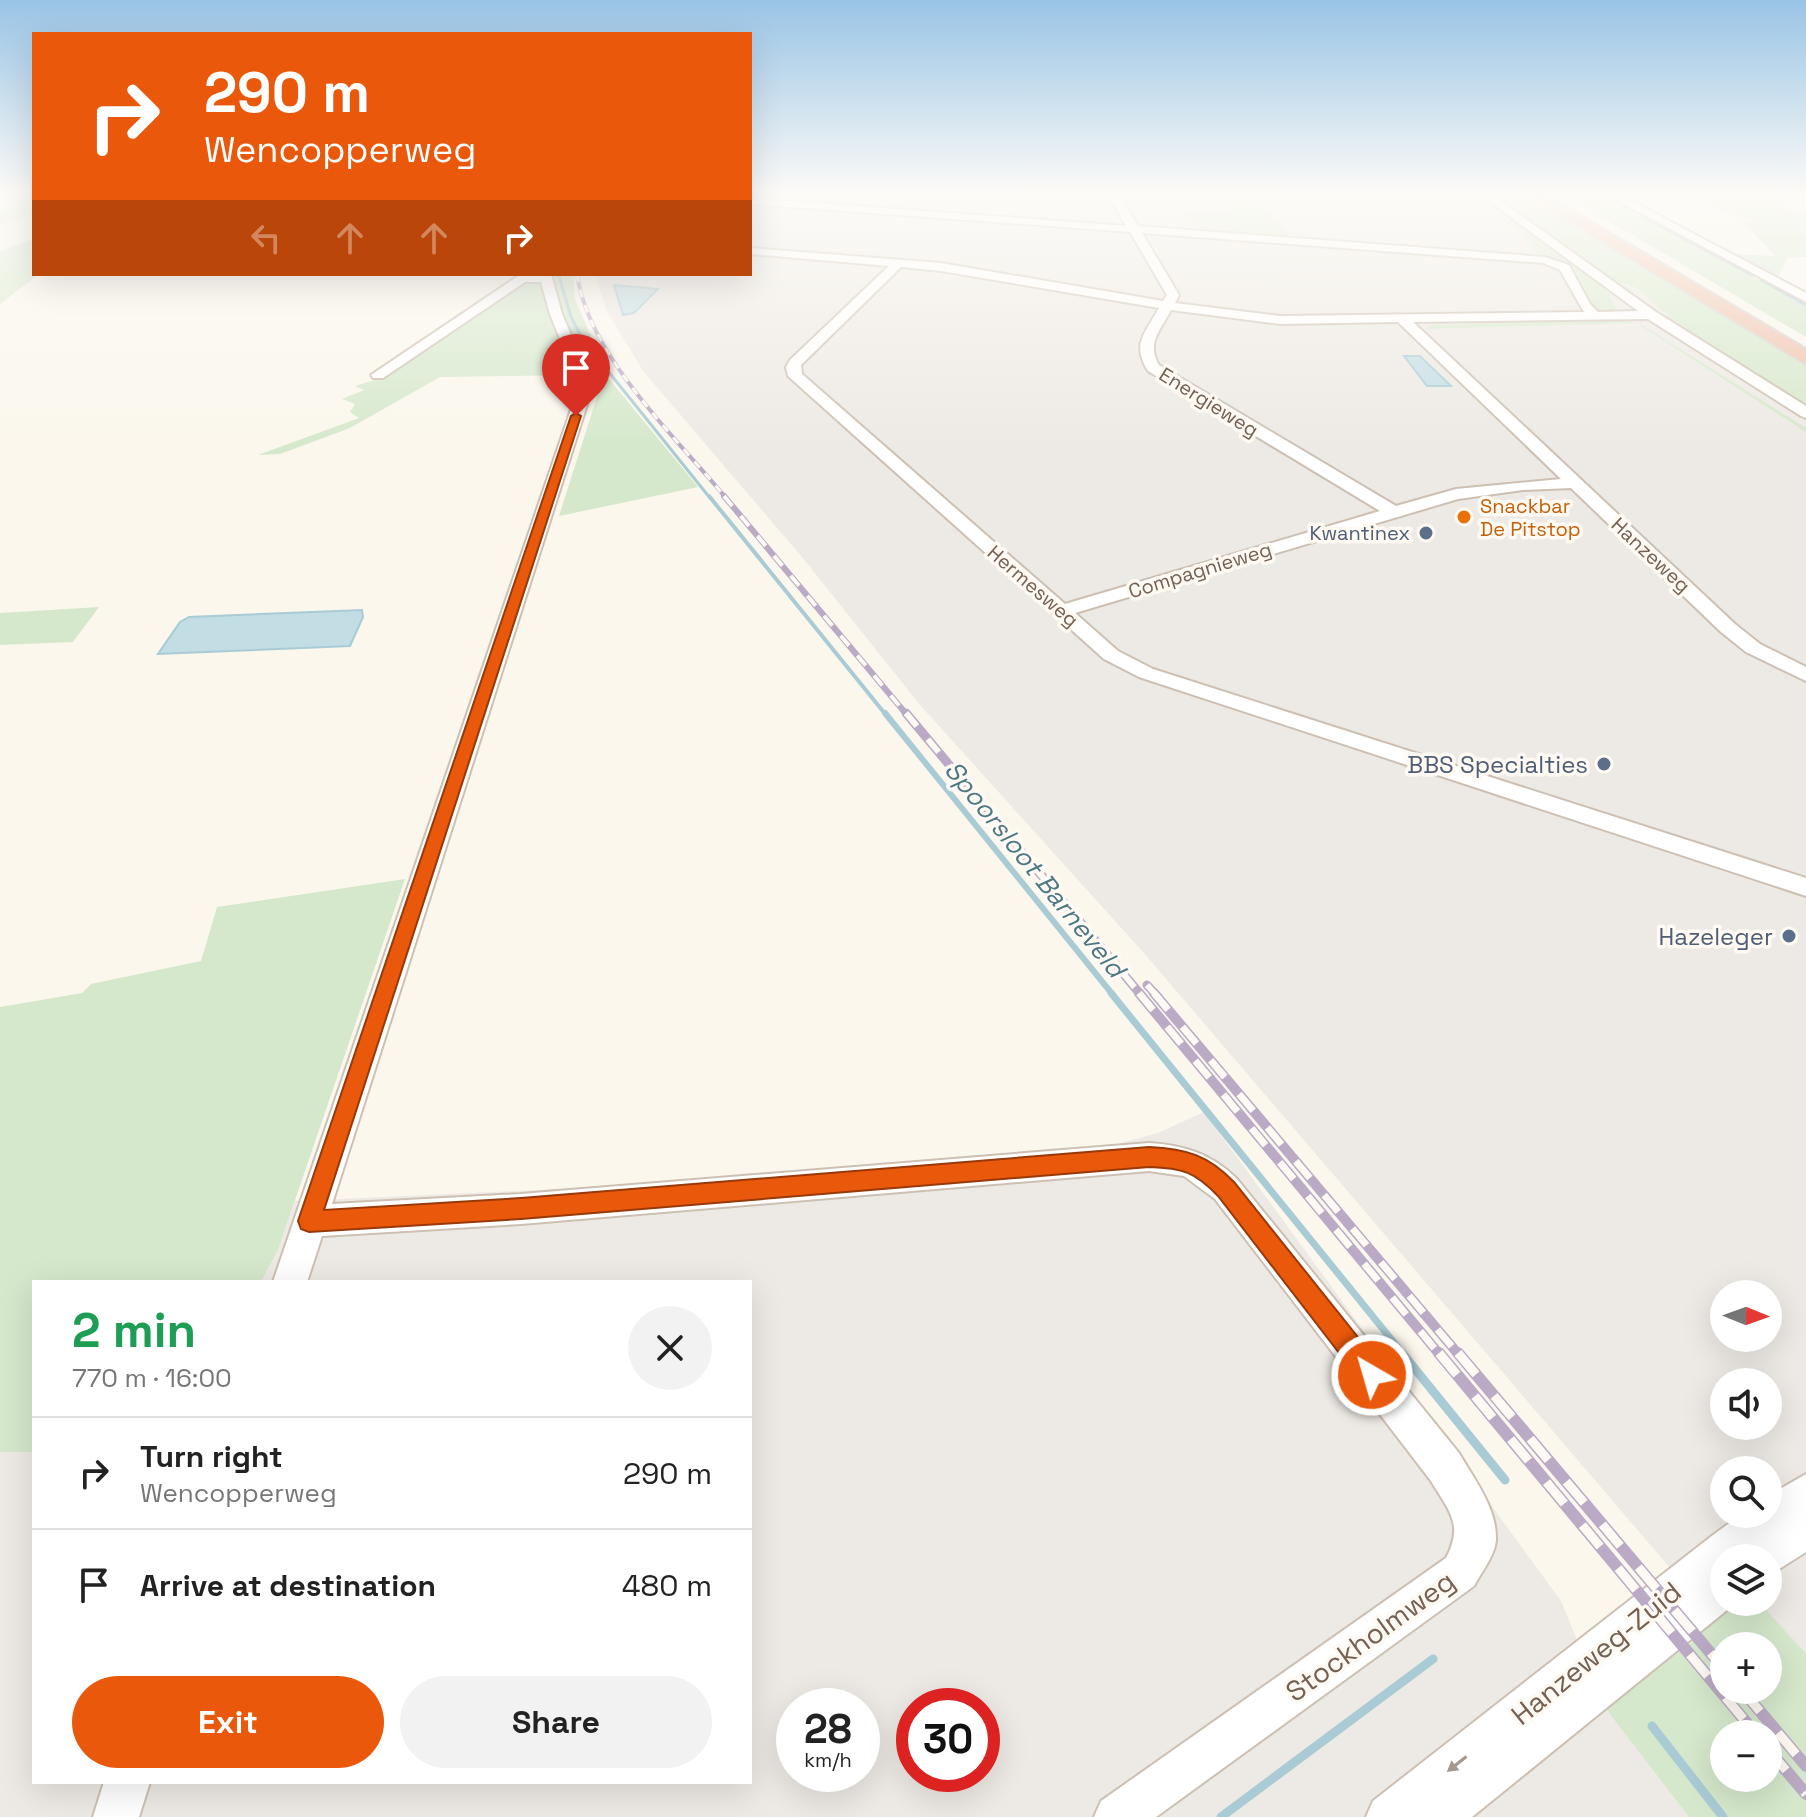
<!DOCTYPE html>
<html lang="en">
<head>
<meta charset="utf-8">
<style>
  :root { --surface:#fff; --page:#f2f2f2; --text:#222; --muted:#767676; --line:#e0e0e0; --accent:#ea580c }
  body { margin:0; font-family:"Space Grotesk",sans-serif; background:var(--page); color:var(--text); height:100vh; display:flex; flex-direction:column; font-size:30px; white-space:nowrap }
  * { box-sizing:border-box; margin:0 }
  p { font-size:26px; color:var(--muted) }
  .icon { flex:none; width:44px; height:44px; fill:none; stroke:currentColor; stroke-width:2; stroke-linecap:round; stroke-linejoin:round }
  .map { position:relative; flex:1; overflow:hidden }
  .side { position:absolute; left:32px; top:1280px; width:720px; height:504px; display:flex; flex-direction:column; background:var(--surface); border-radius:0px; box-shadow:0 8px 32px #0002 }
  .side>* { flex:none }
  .hud { position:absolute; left:32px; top:32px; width:720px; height:244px; border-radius:0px; box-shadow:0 8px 32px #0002; background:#ea580c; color:#fff; overflow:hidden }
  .needle { width:52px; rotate:91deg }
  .fabs { position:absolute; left:1710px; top:1280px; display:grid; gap:16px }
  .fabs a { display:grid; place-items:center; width:72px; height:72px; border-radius:50%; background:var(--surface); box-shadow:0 8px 32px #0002; font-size:40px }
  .speed { position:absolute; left:776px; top:1688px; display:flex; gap:16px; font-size:40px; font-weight:700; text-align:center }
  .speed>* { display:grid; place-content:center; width:104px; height:104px; border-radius:50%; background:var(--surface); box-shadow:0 8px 32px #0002; line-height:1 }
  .speed small { font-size:20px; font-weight:400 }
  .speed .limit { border:12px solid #d22; background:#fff; color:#111 }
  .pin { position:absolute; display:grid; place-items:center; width:68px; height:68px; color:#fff; margin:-82px -34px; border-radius:50% 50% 50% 0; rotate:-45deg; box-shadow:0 0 8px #0007 }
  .pin .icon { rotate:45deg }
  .me { position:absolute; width:88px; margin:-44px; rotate:322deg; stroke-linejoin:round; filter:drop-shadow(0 0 6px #0008) }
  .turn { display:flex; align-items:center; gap:28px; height:168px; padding:0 40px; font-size:36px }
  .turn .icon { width:104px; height:104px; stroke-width:2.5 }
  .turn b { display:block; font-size:56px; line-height:68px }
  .lanes { display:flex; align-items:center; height:76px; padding:0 40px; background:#0003; justify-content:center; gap:40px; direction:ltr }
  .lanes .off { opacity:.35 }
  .round { display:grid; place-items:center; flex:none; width:84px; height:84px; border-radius:42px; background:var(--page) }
  .overview { display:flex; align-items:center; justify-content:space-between; height:136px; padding:0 40px }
  h1 { font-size:48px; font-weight:800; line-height:60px; color:#1e9e55 }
  .cta { display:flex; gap:16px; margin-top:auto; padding:16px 40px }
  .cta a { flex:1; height:92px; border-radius:48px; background:var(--accent); color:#fff; font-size:32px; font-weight:800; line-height:92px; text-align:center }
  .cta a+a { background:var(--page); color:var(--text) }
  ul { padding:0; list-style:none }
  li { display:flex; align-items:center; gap:24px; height:112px; padding:0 40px; border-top:2px solid var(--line) }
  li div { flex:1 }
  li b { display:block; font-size:30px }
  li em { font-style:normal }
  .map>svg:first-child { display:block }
  .industrial { fill:#ede9e4; fill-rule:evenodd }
  .green { fill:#d5e8cb; fill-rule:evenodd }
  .water { fill:#c2dde4; stroke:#a9cbd5; stroke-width:2 }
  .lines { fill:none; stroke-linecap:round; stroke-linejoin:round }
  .stream-far4 { stroke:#a9cbd5; stroke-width:3 }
  .stream-far3 { stroke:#a9cbd5; stroke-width:4 }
  .stream-far2 { stroke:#a9cbd5; stroke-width:6 }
  .stream-far1 { stroke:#a9cbd5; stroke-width:7 }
  .stream { stroke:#a9cbd5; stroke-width:9 }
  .minor-casing { stroke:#cdc0b3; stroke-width:4 }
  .highway-casing { stroke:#d8d2ce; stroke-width:4 }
  .minor { fill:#fff; fill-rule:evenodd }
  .highway { fill:#efc1aa; fill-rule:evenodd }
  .rail-far4-casing { stroke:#bbaac5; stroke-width:4 }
  .rail-far3-casing { stroke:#bbaac5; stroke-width:6 }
  .rail-far2-casing { stroke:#bbaac5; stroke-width:9 }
  .rail-far1-casing { stroke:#bbaac5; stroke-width:10 }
  .rail-casing { stroke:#bbaac5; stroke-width:12 }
  .rail-far4 { stroke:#fefaf3; stroke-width:3; stroke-dasharray:8; stroke-linecap:butt }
  .rail-far3 { stroke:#fefaf3; stroke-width:4; stroke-dasharray:13; stroke-linecap:butt }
  .rail-far2 { stroke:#fefaf3; stroke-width:6; stroke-dasharray:17; stroke-linecap:butt }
  .rail-far1 { stroke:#fefaf3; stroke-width:7; stroke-dasharray:22; stroke-linecap:butt }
  .rail { stroke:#fefaf3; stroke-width:9; stroke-dasharray:28; stroke-linecap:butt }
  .oneway { fill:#a5988e }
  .route { fill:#ea580c; stroke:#983908; stroke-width:2 }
  .food-dot { fill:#e8710a; stroke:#fefaf3; stroke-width:3 }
  .service-dot { fill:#5c6f8a; stroke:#fefaf3; stroke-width:3 }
  .labels { text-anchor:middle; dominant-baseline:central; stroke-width:7; stroke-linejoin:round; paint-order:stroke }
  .far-street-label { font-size:20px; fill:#756051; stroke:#fefaf3 }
  .far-food-label { font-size:20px; fill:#c56008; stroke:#fefaf3; text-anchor:start }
  .far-service-label { font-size:20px; fill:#4e5e75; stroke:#fefaf3; text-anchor:end }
  .service-label { font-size:24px; fill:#4e5e75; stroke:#fefaf3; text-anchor:end }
  .water-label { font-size:26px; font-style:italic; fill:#4c7885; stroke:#fefaf3 }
  .near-street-label { font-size:28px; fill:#756051; stroke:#fefaf3 }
</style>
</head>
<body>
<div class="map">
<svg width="1806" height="1817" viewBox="0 0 1806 1817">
  <rect width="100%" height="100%" fill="#fbf7ed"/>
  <path class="industrial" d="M750,196h769l287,179v1343l-38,-72 -44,-15 -581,-679 -222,-246 -119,-149 -159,-186 -37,-61 -11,-36h155zM1724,1294h44v44h-44zM1724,1382h44v44h-44zM1724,1470h44v44h-44zM1724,1558h44v44h-44z
    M1204,1112l357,489 44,107 84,109h-1689v-365h34v330h716v-500h-489l17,-32 17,-49 244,-11 538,-35 81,-22zM794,1706h68v68h-68zM914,1706h68v68h-68z"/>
  <path class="green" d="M4,196h30v17l-34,12v-15l14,-10h-14z
    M1491,196h36l279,170v39l-134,-86 -36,-32 -25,-6z
    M1566,196h36l204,109v32z
    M1688,196h118v5l-26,4 26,9v43l-19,1 -8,17 -11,-1 -39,-20 46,2 -32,-34 7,-1z
    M1262,201l29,37 -88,-7 -19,-18h48l-9,-10z
    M1505,222h11l91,68 9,19 -6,3 -12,-2c-24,-28 -14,-48 -59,-53l-16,-24z
    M34,238v36h5l-39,30v-53z
    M550,274h23l2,25 16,37 -6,2 20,36 93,113 -139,29 42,-132 -37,-62z
    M541,279c2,35 22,66 38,96l-139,2 -90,51 -70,26 -22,1 101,-37 -9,-6 5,-8 -13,-5 22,-9 -9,-4 29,-9 142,-97z
    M1624,320l18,5 164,103v4l-170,-109 -210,6 5,-4z
    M99,607l-26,35 -73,3v-32z
    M405,879l-127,371 -17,32h-227v170h-34v-445l82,-14 9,-9 110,-23 16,-54z
    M1740,1602h19l47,52v163h-117l-84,-109 91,-69 24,-25zM1724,1646h44v44h-44zM1724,1734h44v44h-44z"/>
  <path class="water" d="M614,285l44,4 -24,24 -11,2z
    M1404,356h16l31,30h-24z
    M362,610l1,7 -13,29 -192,8 22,-32 9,-5z"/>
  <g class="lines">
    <path class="stream-far4" d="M1606,196l31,17
      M1643,217l109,58
      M553,274l6,2 12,41 12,23 127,158
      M1761,280l45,25"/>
    <path class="stream-far3" d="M709,496l177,219"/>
    <path class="stream-far2" d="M885,713l228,282"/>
    <path class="stream-far1" d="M1111,993l293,362"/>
    <path class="stream" d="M1402,1353l103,127
      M1652,1726l71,91
      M1221,1817l212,-158"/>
    <g class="minor-casing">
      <path id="minor" d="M1109,196h10l19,30 407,31 24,8 21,39 8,8 40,-1 -156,-115h12l162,116 150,94v12l-5,-2 -153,-97 -235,3 322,302 25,20 46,23v14l-60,-29 -25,-20 -150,-144 -48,2 -65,9 -383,114 43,38 35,18 653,209v18l-667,-219 -35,-18 -316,-283 -2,-9 4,-7 99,-94 -139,-12v-6l191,15 222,38 4,-6 -37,-63 -380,-28v-6l376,28zM1142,233l401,30 17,7 24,42 -304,4 -105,-13 4,-8zM901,267l40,4 218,37c-14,26 -28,35 -11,63l232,140 -315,93 -263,-230 -1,-9zM1171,310l109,14 118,-2 163,157 -105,10 -60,17 -237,-141c-13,-22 1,-34 12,-55z
        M1609,196h13l184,97v9z
        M551,274l11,40 31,72 -261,818 189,-10 628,-51c35,2 63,11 88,36l222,274c15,26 38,55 37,87 -1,15 -15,33 -22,46l-318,231h-62l7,-16 345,-243c18,-34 3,-47 -15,-77l-216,-282 -31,-23 -35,-5 -628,53 -199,12 -15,46h-34l306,-896 -29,-72 -9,-32h-16l-142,96h-10l-2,-3 147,-99z
        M1806,1474v78l-38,24v-18h-44v44h13l-265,215h-106l7,-16 340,-266 29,-21h26v-18z
        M104,1782h46l-11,35h-46z"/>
    </g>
    <g class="highway-casing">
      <path id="highway" d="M1527,196h20l259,153v15z"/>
    </g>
    <use href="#minor" class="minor"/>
    <use href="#highway" class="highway"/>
    <g class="rail-far4-casing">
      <path id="rail-far4" d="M577,274c11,81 98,162 149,224"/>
    </g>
    <g class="rail-far3-casing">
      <path id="rail-far3" d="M724,496l183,219"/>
    </g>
    <g class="rail-far2-casing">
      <path id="rail-far2" d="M906,713l235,282
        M1147,985l9,10"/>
    </g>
    <g class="rail-far1-casing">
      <path id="rail-far1" d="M1139,993l301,362
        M1154,993l305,362"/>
    </g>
    <g class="rail-casing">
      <path id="rail" d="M1439,1353l317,381
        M1458,1353l266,316
        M1742,1690l64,76
        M1768,1749l38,45"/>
    </g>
    <use href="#rail-far4" class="rail-far4"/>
    <use href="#rail-far3" class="rail-far3"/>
    <use href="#rail-far2" class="rail-far2"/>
    <use href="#rail-far1" class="rail-far1"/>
    <use href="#rail" class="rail"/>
  </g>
  <defs><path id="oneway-solid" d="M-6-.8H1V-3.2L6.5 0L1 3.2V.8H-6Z" transform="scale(2)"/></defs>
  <use class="oneway" href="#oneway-solid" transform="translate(1457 1764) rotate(142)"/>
  <linearGradient id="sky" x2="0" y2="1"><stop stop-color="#99c4e6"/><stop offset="0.43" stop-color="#fdfbf7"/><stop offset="1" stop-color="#fdfbf7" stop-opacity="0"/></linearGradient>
  <rect width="1806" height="451" fill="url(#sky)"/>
  <path class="route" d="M576,413l5,3 -257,794 197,-12 628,-51c38,2 59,8 85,35l147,184 4,9 -4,9 -9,3 -9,-3 -145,-188c-23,-24 -35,-28 -69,-29l-628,52 -212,13 -8,-3 -3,-8 273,-805z"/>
  <circle class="food-dot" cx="1464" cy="517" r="8"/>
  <g class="service-dot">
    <circle cx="1426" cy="533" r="8"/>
    <circle cx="1604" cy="764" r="8"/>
    <circle cx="1789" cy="936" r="8"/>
  </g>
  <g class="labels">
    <g class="far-street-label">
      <text transform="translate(1209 402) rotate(32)">Energieweg</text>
      <text transform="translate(1651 555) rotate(43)">Hanzeweg</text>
      <text transform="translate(1200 570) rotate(-17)">Compagnieweg</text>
      <text transform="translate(1033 586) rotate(41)">Hermesweg</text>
    </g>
    <g class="far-food-label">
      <text x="1480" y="506">Snackbar<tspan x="1480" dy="23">De Pitstop</tspan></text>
    </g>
    <g class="far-service-label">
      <text x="1410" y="533">Kwantinex</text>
    </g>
    <g class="service-label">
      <text x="1588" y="764">BBS Specialties</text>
      <text x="1773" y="936">Hazeleger</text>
    </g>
    <g class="water-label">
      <text transform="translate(1035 869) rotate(51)">Spoorsloot Barneveld</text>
    </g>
    <g class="near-street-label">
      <text transform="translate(1370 1636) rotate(-36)">Stockholmweg</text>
      <text transform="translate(1596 1653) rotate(-39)">Hanzeweg-Zuid</text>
    </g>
  </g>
</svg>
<div class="fabs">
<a><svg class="needle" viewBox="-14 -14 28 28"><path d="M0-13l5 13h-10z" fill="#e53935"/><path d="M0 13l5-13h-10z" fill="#767676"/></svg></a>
<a><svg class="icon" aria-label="sound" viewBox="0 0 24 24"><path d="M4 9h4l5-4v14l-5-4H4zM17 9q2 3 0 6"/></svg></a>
<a><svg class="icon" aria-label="search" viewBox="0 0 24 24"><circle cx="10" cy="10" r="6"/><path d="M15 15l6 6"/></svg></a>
<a><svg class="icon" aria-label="layers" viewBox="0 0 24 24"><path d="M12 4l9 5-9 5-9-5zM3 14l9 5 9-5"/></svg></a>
<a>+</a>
<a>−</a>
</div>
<div class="speed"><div>28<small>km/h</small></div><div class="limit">30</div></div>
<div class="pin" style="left:576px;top:416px;background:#d93025"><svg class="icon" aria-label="arrive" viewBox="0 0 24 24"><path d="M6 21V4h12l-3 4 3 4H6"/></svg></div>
<svg class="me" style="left:1372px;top:1375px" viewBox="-20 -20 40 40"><circle r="17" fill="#ea580c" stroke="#fff" stroke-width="3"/><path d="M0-11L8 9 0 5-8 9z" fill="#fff"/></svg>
<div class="hud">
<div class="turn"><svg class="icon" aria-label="right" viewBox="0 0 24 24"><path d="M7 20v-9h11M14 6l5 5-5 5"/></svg><div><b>290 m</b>Wencopperweg</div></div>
<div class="lanes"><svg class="icon off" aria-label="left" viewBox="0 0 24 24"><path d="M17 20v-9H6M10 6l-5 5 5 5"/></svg><svg class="icon off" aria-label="ahead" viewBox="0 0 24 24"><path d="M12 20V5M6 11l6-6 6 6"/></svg><svg class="icon off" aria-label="ahead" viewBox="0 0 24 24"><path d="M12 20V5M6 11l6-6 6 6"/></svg><svg class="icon" aria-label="right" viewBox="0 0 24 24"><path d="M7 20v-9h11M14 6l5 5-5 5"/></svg></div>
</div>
<section class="side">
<div class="overview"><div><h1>2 min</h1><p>770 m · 16:00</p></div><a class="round"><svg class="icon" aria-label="close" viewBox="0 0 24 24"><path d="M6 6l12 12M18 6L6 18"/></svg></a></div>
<ul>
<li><svg class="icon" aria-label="right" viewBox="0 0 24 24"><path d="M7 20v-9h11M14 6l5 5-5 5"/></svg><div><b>Turn right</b><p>Wencopperweg</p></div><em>290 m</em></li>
<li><svg class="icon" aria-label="arrive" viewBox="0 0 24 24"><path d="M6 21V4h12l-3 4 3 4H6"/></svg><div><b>Arrive at destination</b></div><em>480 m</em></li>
</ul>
<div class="cta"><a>Exit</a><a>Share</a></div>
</section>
</div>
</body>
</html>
